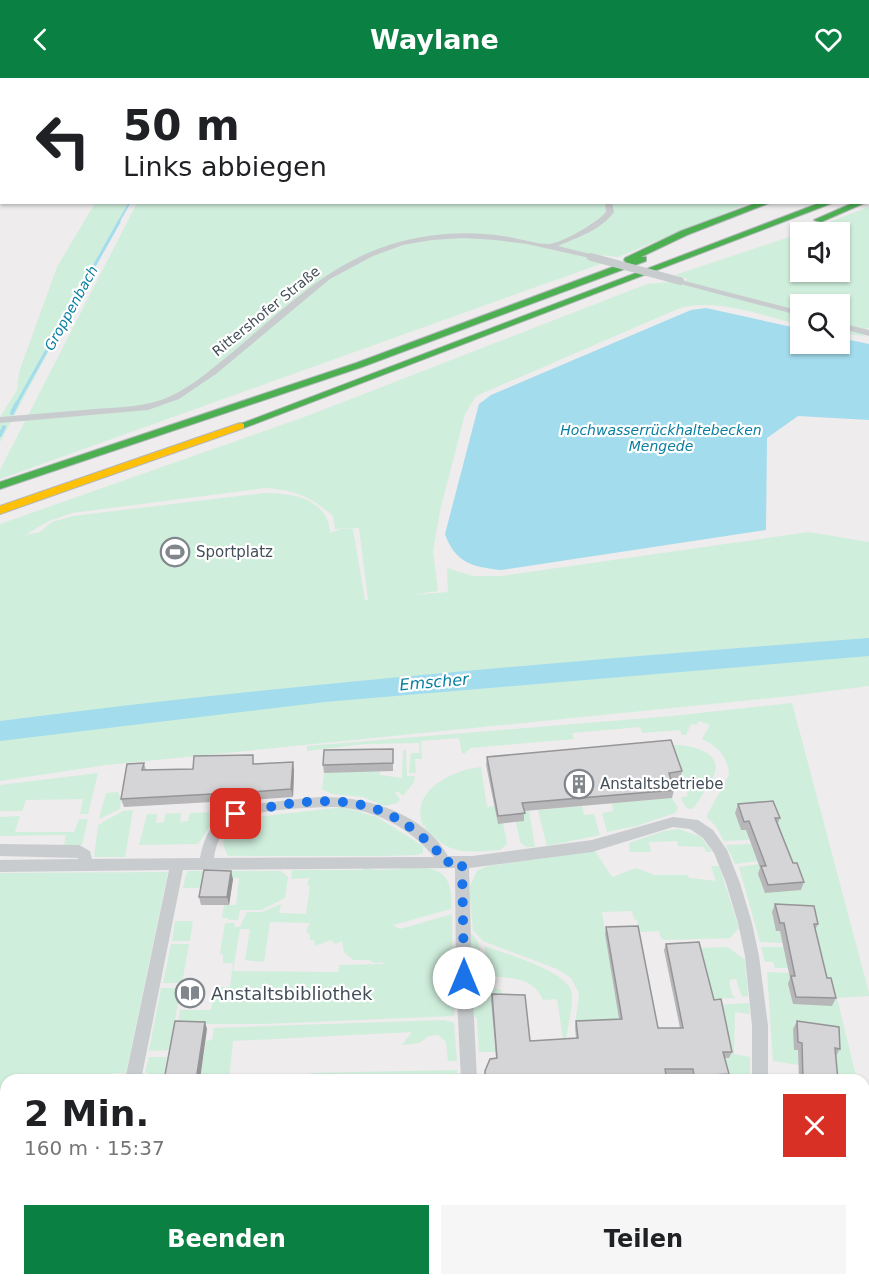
<!DOCTYPE html>
<html lang="de">
<head>
<meta charset="utf-8">
<style>
  :root { --surface:#fff; --page:#f6f6f6; --text:#202124; --muted:#757577; --accent:#0b8043 }
  body { margin:0; font-family:"DejaVu Sans",sans-serif; background:var(--page); color:var(--text); height:100vh; display:flex; flex-direction:column; font-size:22px; white-space:nowrap }
  * { box-sizing:border-box; margin:0 }
  p { font-size:20px; color:var(--muted) }
  .icon { flex:none; width:33px; height:33px; fill:none; stroke:currentColor; stroke-width:2; stroke-linecap:round; stroke-linejoin:round }
  .map { position:relative; flex:1; overflow:hidden }
  .sheet { position:absolute; left:0px; top:996px; width:870px; height:212px; display:flex; flex-direction:column; background:var(--surface); border-radius:18px 18px 0 0; box-shadow:0 2px 4px #0004 }
  .sheet>* { flex:none }
  .guide { position:absolute; left:0px; top:0px; width:870px; height:126px; box-shadow:0 2px 4px #0004; background:#fff; color:var(--text); overflow:hidden }
  .controls { position:absolute; left:790px; top:144px; display:grid; gap:12px }
  .controls a { display:grid; place-items:center; width:60px; height:60px; border-radius:0px; background:var(--surface); box-shadow:0 2px 4px #0004; font-size:30px }
  .pin { position:absolute; display:grid; place-items:center; width:51px; height:51px; color:#fff; margin:-26px; border-radius:12px; box-shadow:0 3px 9px #0006 }
  .me { position:absolute; width:66px; margin:-33px; rotate:0deg; stroke-linejoin:round; filter:drop-shadow(0 0 4px #0008) }
  .turn { display:flex; align-items:center; gap:21px; height:126px; padding:0 24px; font-size:27px }
  .turn .icon { width:78px; height:78px; stroke-width:2.5 }
  .turn b { display:block; font-size:42px; line-height:51px }
  .round { display:grid; place-items:center; flex:none; width:63px; height:63px; border-radius:0px; background:var(--page) }
  .overview { display:flex; align-items:center; justify-content:space-between; height:102px; padding:0 24px }
  h1 { font-size:36px; font-weight:800; line-height:45px }
  .action { display:flex; gap:12px; margin-top:auto; padding:12px 24px }
  .action a { flex:1; height:69px; border-radius:0px; background:var(--accent); color:#fff; font-size:24px; font-weight:800; line-height:69px; text-align:center }
  .action a+a { background:var(--page); color:var(--text) }
  header { display:flex; justify-content:space-between; align-items:center; height:78px; padding:0 24px; background:var(--accent); color:#fff; font-size:27px; font-weight:800 }
  .map>svg:first-child { display:block }
  .green { fill:#d0eedc; fill-rule:evenodd }
  .water { fill:#a3dced }
  .lines { fill:none; stroke-linecap:round; stroke-linejoin:round }
  .stream-far2 { stroke:#a3dced; stroke-width:2 }
  .stream-far1 { stroke:#a3dced; stroke-width:3 }
  .stream { stroke:#a3dced; stroke-width:4 }
  .river { fill:#a3dced; fill-rule:evenodd }
  .fast-casing { stroke:#b2b6bc; stroke-width:2 }
  .slow-casing { stroke:#b2b6bc; stroke-width:2 }
  .jam-casing { stroke:#b2b6bc; stroke-width:2 }
  .street { fill:#c9ccce; fill-rule:evenodd }
  .fast { fill:#4caf50; fill-rule:evenodd }
  .slow { fill:#ffc107; fill-rule:evenodd }
  .jam { fill:#c62828; fill-rule:evenodd }
  .street-bridge { stroke:#c9ccce; stroke-width:8 }
  .wall { fill:#b7b6b9 }
  .shaded-wall { fill:#959496 }
  .building { fill:#d5d4d7; stroke:#959496; stroke-width:1.5 }
  .route { stroke:#1a73e8; stroke-width:10; stroke-dasharray:0 18 }
  .labels { text-anchor:middle; dominant-baseline:central; stroke-width:4.5; stroke-linejoin:round; paint-order:stroke }
  .far-water-label { font-size:14px; font-style:italic; fill:#087ea0; stroke:#fff }
  .far-street-label { font-size:14px; fill:#444f59; stroke:#fff }
  .poi-label { font-size:15px; fill:#444f59; stroke:#fff; text-anchor:start }
  .water-label { font-size:16px; font-style:italic; fill:#087ea0; stroke:#fff }
  .near-poi-label { font-size:18px; fill:#444f59; stroke:#fff; text-anchor:start }
</style>
</head>
<body>
<header><svg class="icon" aria-label="back" viewBox="0 0 24 24"><path d="M15 5l-7 7 7 7"/></svg>Waylane<svg class="icon" aria-label="heart" viewBox="0 0 24 24"><path d="M12 20l-8-8c-3-5 5-10 8-4 3-6 11-1 8 4z"/></svg></header>
<div class="map">
<svg width="869" height="1207" viewBox="0 0 869 1207">
  <rect width="100%" height="100%" fill="#eeecec"/>
  <path class="green" d="M200,0h258l8,1h-267z
    M526,0h343v79l-1,-77h-343z
    M95,125h33l-128,239v-25l17,-27 2,-18 38,-105z
    M137,125h612l-131,54 -17,-2 -5,5 7,3 -603,216v-9z
    M869,129v121l-6,1 -1,2 2,5 -24,-3v-29h-39v21c-38,-9 -82,-27 -121,-17l-204,88 -11,18 -25,97 -7,40 5,40 -26,4 36,-3 -1,-24 26,8h28l308,-44 60,10v144l-78,10 -685,69 -106,16v-257l307,-108 340,-132 23,-2 10,3 7,-6 -12,-4 126,-42v39h39v-40h-38zM265,410c30,2 45,8 68,28l2,13 24,-1 9,72h-3l-12,-71h-12l-11,4c-2,-34 -37,-40 -65,-40l-192,23 -21,6 -12,10 -15,3 24,-14 23,-8z
    M792,625l77,290v3l-32,2 20,82h-24l-35,-30 1,15 -26,-4 -6,-89 22,1 2,11h-3l5,20 17,-72 -30,-1 3,12 -23,-1 -21,-75 20,-3 6,29 36,-4 -66,-76 6,17h5l3,10 -25,1 -9,-16 -8,-7v-3l22,-40c-1,-18 -11,-29 -27,-36l8,-14 -11,-4 -3,4 -5,-1 -5,11h-4l-2,-5 -38,3 -2,-6 -68,6 2,6 -103,9 -7,6 -2,-1 -3,-15 -38,3 1,18h-7l1,14h-7l2,-20h9l-1,-10 -54,1 -58,7v-5l365,-30z
    M672,667c14,-1 49,5 43,27 -1,6 -6,12 -9,17 -5,7 -8,15 -14,20 -7,0 -9,-6 -11,-12l7,-1 -5,-17h-3l-10,-31z
    M403,672h3l1,26h8l-1,6 -11,14 -5,-5 -3,2 5,6 -3,4 -13,3 -21,-9 -31,-3 -10,-5 2,-16 55,-2 1,4 22,3z
    M481,689l6,40 7,-1 4,18 5,-1 4,21 -7,6c-34,2 -51,6 -75,-22l1,-3 -3,1c-14,-36 30,-56 58,-59z
    M98,695l-10,41h-8l3,-15 -57,1 -4,11h-22v-26z
    M118,714l3,8 -1,9 -21,10 7,-26z
    M672,720l6,10 -3,5 -39,13 -29,6 -5,-19 11,-2 -1,-8z
    M582,728l2,9 10,-1 6,21 -53,11 -9,-36z
    M343,729l34,10 46,29v7l-7,2 -32,1h-156c-9,-16 -4,-29 12,-37z
    M133,732l-8,47h-31l4,-32 25,-14z
    M521,733h8l6,36h-9l-6,-5 -4,-20z
    M215,734l3,2 -20,30 -59,1 8,-31h10l-1,9 8,-1 1,-8 16,-1 -1,9 8,-1 2,-8z
    M20,738l-5,16h59l5,-13h9l-6,26h-18l2,-10 -66,1v-19z
    M679,751l22,8 11,15h-6l-2,-5 -26,-1 -1,-5 -28,1 2,10h-21l-1,-9 35,-12z
    M751,766l7,17 -23,3 -9,-19z
    M595,773l17,26 24,-9 19,7h33l1,3 27,3 -5,-15h8l20,62 -9,10 -66,2 -3,-2 -2,-7 -20,1 -2,-12 -3,-1 -2,-8 -30,1 18,113 -45,2 4,-34 -8,-15 -14,-9 -74,-28 -10,-11 -4,-42 8,-17 11,-5z
    M365,790c33,9 92,-23 86,41l-58,16 7,4 52,-15 1,74h-5v9h6v19l-191,8h-85l2,-14h31l4,-23h15l3,-24h-10v-8l-3,-1 5,-31h10l-1,4h6l7,-15h15l19,-8 -2,9 27,1 4,-28 -3,-1 2,-7 -18,1 1,-9h70zM270,844l40,1 -4,8 4,4v5h4l1,6 16,-6 4,4 7,-3 2,11 9,8h16l5,3 9,-1v2l-44,1 -1,7 -105,-1 7,-42h10l-5,31 19,2z
    M189,793h92l7,6 -3,21 -24,12h-21l-2,10h-10v-2h-6l2,-13h12l3,-27h-35l-3,10h-18l3,-14z
    M168,794l-42,201h-13l-2,7h-105v114h-6v-321z
    M175,843h18l-3,20h-18z
    M471,855c12,13 11,24 10,42l-10,-10z
    M171,866h18l-7,39h-19z
    M485,868c18,7 85,26 87,47 1,14 -4,32 -6,46h-3l-6,-40 -14,1c-10,-24 -35,-22 -58,-24z
    M728,869l17,13 3,36 -6,1 -6,-18 -7,1 3,15 4,3 -27,1 -12,-51z
    M761,869h23l4,21h-13l-2,-6h-8z
    M161,910h20l-12,62 -20,1z
    M484,910l16,1 3,4v8h-12l4,51h-16l-2,-33 -3,-3v-22z
    M749,925l1,11 -15,-2 -1,42 16,3v23h-28l4,-1 -5,-21h8l-11,-53z
    M444,942l10,3 3,38h-9l-2,-19 -8,-7 -9,1 -10,7 -17,2 10,-13 -179,9 -4,39h-29l6,-39 6,-1 2,-12z
    M149,979h18l-4,23h-15l1,-7 -4,-1z
    M457,992l1,10h-149v-7z
    M2,1181h4v21h41l-3,5h-44z"/>
  <path class="water" d="M706,230l95,21v15h39v-6l29,6v76l-71,-4 -31,22 -1,92 -265,40c-28,-3 -46,-7 -56,-36l34,-130 12,-9 200,-85z"/>
  <g class="lines">
    <path class="stream-far2" d="M118,145l12,-21"/>
    <path class="stream-far1" d="M16,327l103,-183"/>
    <path class="stream" d="M12,335l5,-10
      M0,357l4,-8"/>
    <path class="river" d="M869,560v18l-544,46 -325,39v-20c289,-37 579,-61 869,-83z"/>
    <g class="fast-casing">
      <path id="fast" d="M869,87v5h-1v-5z
        M759,124h13l-85,33 -46,22h5v4l-284,106 -362,122v-7l356,-119 270,-101 -2,-2 1,-2 56,-27z
        M822,124h13l-591,226h-8l-1,-2z
        M855,124h12l-46,20 -7,-2z"/>
    </g>
    <g class="slow-casing">
      <path id="slow" d="M240,345l4,1v4l-244,86v-8z"/>
    </g>
    <g class="jam-casing">
      <path id="jam" d="M868,108h1v4h-1z"/>
    </g>
    <path class="street" d="M536,0h6l-7,2z
      M0,114h2v4h-2z
      M605,124h7l2,10c-14,19 -36,25 -56,34l36,9v4l-67,-15 -32,-4 -31,-2 -32,2 -29,5 -30,11 -43,23 -114,95 -37,25 -31,11 -148,13v-6c32,-3 63,-5 95,-8 26,-2 52,-2 76,-13 23,-11 43,-29 63,-45 51,-43 98,-91 165,-109 33,-9 70,-11 104,-6 14,2 32,8 45,8 13,0 50,-22 58,-32z
      M677,201l124,32v5l-124,-33z
      M840,245l29,7v6l-29,-8z
      M320,719c46,-1 104,16 128,59h24l120,-16 81,-23 25,3 15,10 14,20 13,33 12,40 7,33 9,70v54h-16v-54l-7,-70 -7,-33 -12,-40 -12,-30 -11,-15 -13,-9 -17,-2 -81,25 -123,16 3,110 5,102h-16l-5,-102 -1,-110 -272,2 -42,210h-16l44,-210 -169,2v-12l78,-1v-1l-78,-2v-12l79,1 11,6 2,8 108,-1c8,-44 33,-52 73,-56 16,-2 31,-4 47,-5zM337,729c39,3 72,20 97,50l-220,1c2,-14 7,-27 19,-36 17,-13 81,-15 104,-15z
      M6,1115v18l-6,1v-18z
      M864,1164h5v18h-5z
      M89,1202h18l-1,5h-18z
      M162,1202h30l-2,5h-30z
      M481,1202h18v5h-18z
      M619,1202h18l2,5h-18z"/>
    <use href="#fast" class="fast"/>
    <use href="#slow" class="slow"/>
    <use href="#jam" class="jam"/>
    <path class="street-bridge" d="M591,179l89,24"/>
  </g>
  <path class="wall" d="M393,671v22l-69,2 -1,-8z
    M487,679l195,14 -2,8 -9,2 3,9 -2,8 -148,13v10l-26,3 -12,-59z
    M144,685l2,7 47,-1 62,-5 39,6 -1,27 -42,3 -1,3 -26,4h-11l-1,-5 -88,5 -3,-8z
    M738,726l42,14 -2,5 15,40 11,19 -3,8 -36,3 -7,-19 2,-6 -14,-38h-5l-6,-17z
    M233,801l-4,26h-28l-2,-8z
    M775,826l43,20 -3,6 12,48 9,20 -4,8 -39,-2 -5,-20 2,-6 -10,-47h-4l-4,-19z
    M606,849l52,101h22l-16,-78 2,-6 48,56 18,52 -3,6h-4l4,16 -3,6h-34l-2,-5 -24,1 1,4h-183l1,-9 11,-13 -5,-57 1,-7 38,47 46,-3 -1,-11 1,-6 43,-2 -14,-85z
    M797,943l43,28 -4,7 2,24h-39l-1,-30h-4l-1,-21z
    M864,1121l5,15v18l-5,2z"/>
  <path class="shaded-wall" d="M293,684l1,8 -1,27 -2,-8z
    M231,793l2,8 -4,26 -2,-8z
    M205,944l2,7 -7,51h-4z"/>
  <path class="building" d="M671,662l11,31 -13,2 5,17 -152,13 3,10 -27,3 -11,-59z
    M393,671v14l-70,2 1,-15z
    M253,677v9l40,-2 -2,27 -42,3v3l-26,4h-12l1,-5 -91,5 6,-35 17,-1 -2,7 51,-1 1,-13z
    M773,723l7,17h-5l18,45h4l7,19 -36,3 -7,-19h5l-17,-45 -5,1 -6,-18z
    M204,792l27,1 -4,26h-28z
    M775,826l39,2 4,18h-4l13,54h4l5,20 -40,-1 -5,-21h4l-11,-53h-4z
    M638,848l20,102h25l-17,-84 33,-2 15,58 7,-1 11,53h-9l6,22 -35,2 -1,-7h-28l2,11h-35l-1,-5 -61,3 1,2h-86v-9l5,-12 7,-1 -5,-64 33,1 5,46 48,-3 -2,-17 46,-2 -16,-92z
    M175,943l30,1 -9,58h-32z
    M797,943l42,6 1,22 -5,-1 3,32h-35l-1,-37 -4,-1z
    M864,1121l5,15v13l-5,1z"/>
  <g class="lines">
    <path class="route" d="M236,736c62,-14 128,-26 180,18 11,9 22,17 28,30h18l2,116"/>
  </g>
  <defs>
    <g id="stadium-ring" transform="scale(1.5)"><circle r="9.5" fill="#fff" stroke="#80868c" stroke-width="1.5"/><path d="M0-5a6.5 5 0 1 0 0 10a6.5 5 0 1 0 0-10ZM-3.5-1.8h7v3.6h-7Z" fill="#80868c"/></g>
    <g id="building-ring" transform="scale(1.5)"><circle r="9.5" fill="#fff" stroke="#80868c" stroke-width="1.5"/><path d="M-4-6H4V6H1V3H-1V6H-4ZM-2.5-4.3h1.7v1.8h-1.7ZM.8-4.3h1.7v1.8H.8ZM-2.5-1h1.7V.8h-1.7ZM.8-1h1.7V.8H.8Z" fill="#80868c"/></g>
    <g id="library-ring" transform="scale(1.5)"><circle r="9.5" fill="#fff" stroke="#80868c" stroke-width="1.5"/><path d="M-6-4Q-3-5.5-.7-3.5V5Q-3 3-6 4ZM6-4Q3-5.5 .7-3.5V5Q3 3 6 4Z" fill="#80868c"/></g>
  </defs>
  <g fill-rule="evenodd">
    <use href="#stadium-ring" x="175" y="474"/>
    <use href="#building-ring" x="579" y="706"/>
    <use href="#library-ring" x="190" y="915"/>
  </g>
  <g class="labels">
    <g class="far-water-label">
      <text transform="translate(71 230) rotate(-61)">Groppenbach</text>
      <text x="661" y="352">Hochwasserrückhaltebecken<tspan x="661" dy="16">Mengede</tspan></text>
    </g>
    <g class="far-street-label">
      <text transform="translate(266 233) rotate(-39)">Rittershofer Straße</text>
    </g>
    <g class="poi-label">
      <text x="196" y="474">Sportplatz</text>
      <text x="600" y="706">Anstaltsbetriebe</text>
    </g>
    <g class="water-label">
      <text transform="translate(434 604) rotate(-5)">Emscher</text>
    </g>
    <g class="near-poi-label">
      <text x="211" y="915">Anstaltsbibliothek</text>
    </g>
  </g>
</svg>
<div class="controls">
<a><svg class="icon" aria-label="sound" viewBox="0 0 24 24"><path d="M4 9h4l5-4v14l-5-4H4zM17 9q2 3 0 6"/></svg></a>
<a><svg class="icon" aria-label="search" viewBox="0 0 24 24"><circle cx="10" cy="10" r="6"/><path d="M15 15l6 6"/></svg></a>
</div>
<div class="pin" style="left:236px;top:736px;background:#d93025"><svg class="icon" aria-label="arrive" viewBox="0 0 24 24"><path d="M6 21V4h12l-3 4 3 4H6"/></svg></div>
<svg class="me" style="left:464px;top:900px" viewBox="-20 -20 40 40"><circle r="19" fill="#fff"/><path d="M0-13L10 11 0 6-10 11z" fill="#1a73e8"/></svg>
<div class="guide">
<div class="turn"><svg class="icon" aria-label="left" viewBox="0 0 24 24"><path d="M17 20v-9H6M10 6l-5 5 5 5"/></svg><div><b>50 m</b>Links abbiegen</div></div>
</div>
<section class="sheet">
<div class="overview"><div><h1>2 Min.</h1><p>160 m · 15:37</p></div><a class="round" style="background:#d93025;color:#fff"><svg class="icon" aria-label="close" viewBox="0 0 24 24"><path d="M6 6l12 12M18 6L6 18"/></svg></a></div>
<div class="action"><a>Beenden</a><a>Teilen</a></div>
</section>
</div>
</body>
</html>
